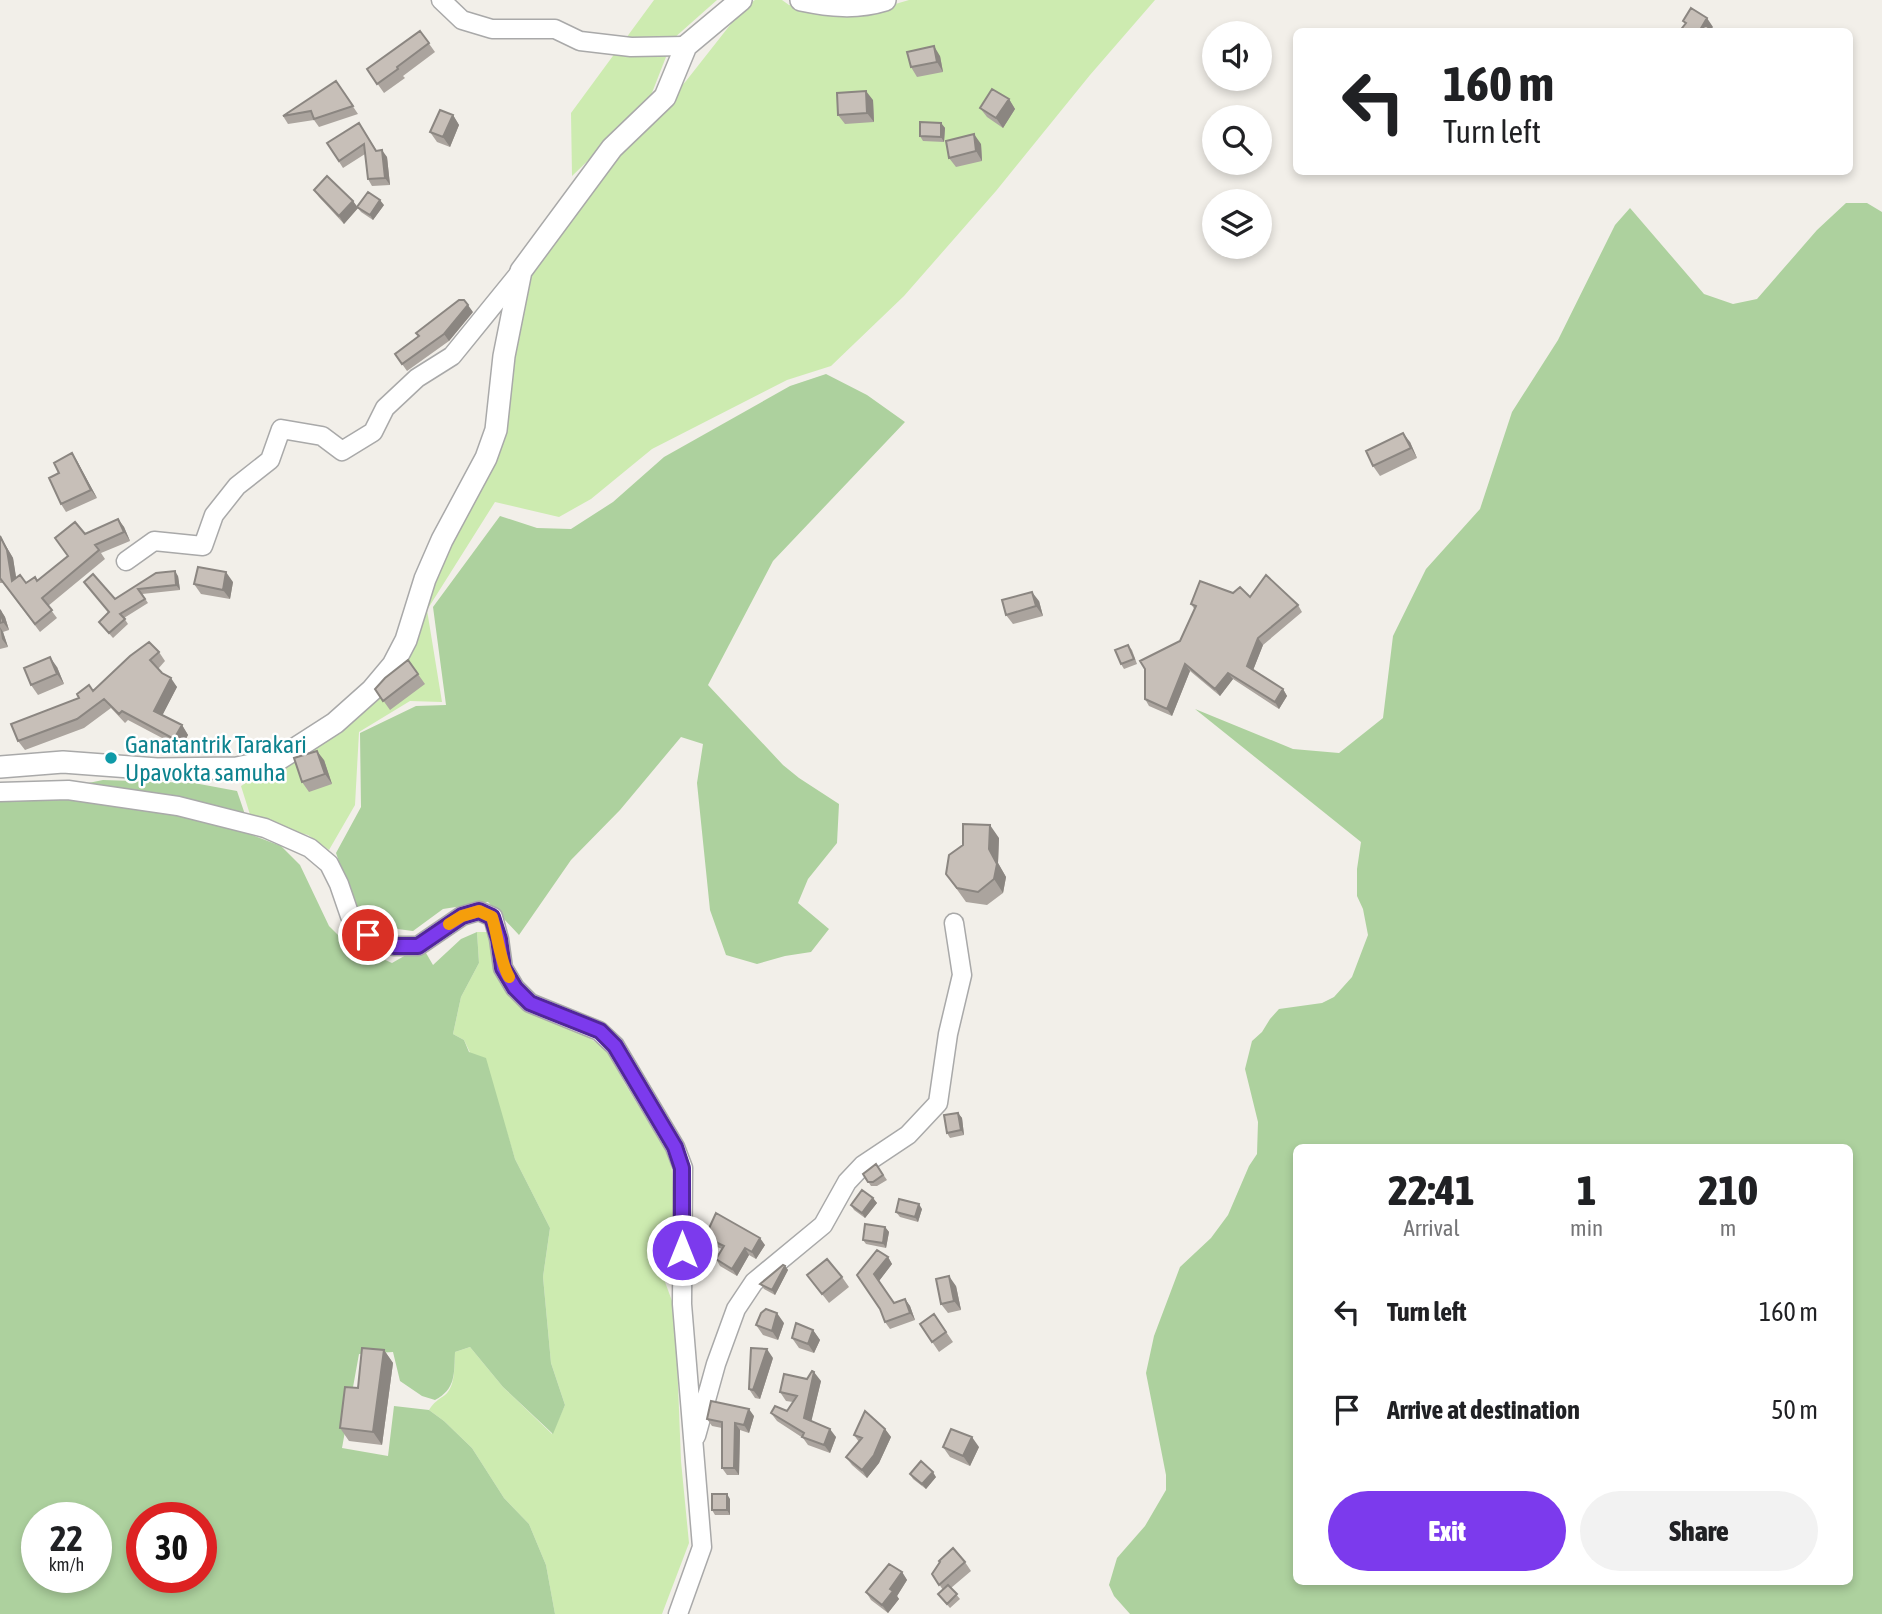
<!DOCTYPE html>
<html lang="en">
<head>
<meta charset="utf-8">
<style>
  :root { --surface:#fff; --page:#f2f2f2; --text:#202124; --muted:#757577; --accent:#7c3aed }
  body { margin:0; font-family:"Asap Condensed",sans-serif; background:var(--page); color:var(--text); height:100vh; display:flex; flex-direction:column; font-size:26px; white-space:nowrap }
  * { box-sizing:border-box; margin:0 }
  p { font-size:23px; color:var(--muted) }
  .icon { flex:none; width:38px; height:38px; fill:none; stroke:currentColor; stroke-width:2; stroke-linecap:round; stroke-linejoin:round }
  .map { position:relative; flex:1; overflow:hidden }
  .side { position:absolute; left:1293px; top:1144px; width:560px; height:441px; display:flex; flex-direction:column; background:var(--surface); border-radius:10px; box-shadow:0 4px 10px #0003 }
  .side>* { flex:none }
  .hud { position:absolute; left:1293px; top:28px; width:560px; height:147px; border-radius:10px; box-shadow:0 4px 10px #0003; background:#fff; color:var(--text); overflow:hidden }
  .controls { position:absolute; left:1202px; top:21px; display:grid; gap:14px }
  .controls a { display:grid; place-items:center; width:70px; height:70px; border-radius:50%; background:var(--surface); box-shadow:0 4px 10px #0003; font-size:35px }
  .speed { position:absolute; left:21px; top:1502px; display:flex; gap:14px; font-size:35px; font-weight:700; text-align:center }
  .speed>* { display:grid; place-content:center; width:91px; height:91px; border-radius:50%; background:var(--surface); box-shadow:0 4px 10px #0003; line-height:1 }
  .speed small { font-size:18px; font-weight:400 }
  .speed .limit { border:10px solid #d22; background:#fff; color:#111 }
  .pin { position:absolute; display:grid; place-items:center; width:60px; height:60px; color:#fff; margin:-30px; border:4px solid #fff; border-radius:50%; box-shadow:0 2px 7px #0007 }
  .me { position:absolute; width:77px; margin:-38px; rotate:0deg; stroke-linejoin:round; filter:drop-shadow(0 0 5px #0008) }
  .turn { display:flex; align-items:center; gap:24px; height:147px; padding:0 35px; font-size:32px }
  .turn .icon { width:91px; height:91px; stroke-width:2.5 }
  .turn b { display:block; font-size:49px; line-height:60px }
  .eta { display:flex; justify-content:space-evenly; align-items:center; height:119px; text-align:center }
  .eta b { font-size:42px; font-weight:800; line-height:49px }
  .button { display:flex; gap:14px; margin-top:auto; padding:14px 35px }
  .button a { flex:1; height:80px; border-radius:42px; background:var(--accent); color:#fff; font-size:28px; font-weight:800; line-height:80px; text-align:center }
  .button a+a { background:var(--page); color:var(--text) }
  ul { padding:0; list-style:none }
  li { display:flex; align-items:center; gap:21px; height:98px; padding:0 35px }
  li div { flex:1 }
  li b { display:block; font-size:26px }
  li em { font-style:normal }
  .map>svg:first-child { display:block }
  .grass { fill:#cdebb0 }
  .forest { fill:#add19e; fill-rule:evenodd }
  .lines { fill:none; stroke-linecap:round; stroke-linejoin:round }
  .minor-casing { stroke:#a9a9a9; stroke-width:21 }
  .tertiary-casing { stroke:#a9a9a9; stroke-width:24 }
  .minor { stroke:#fff; stroke-width:18 }
  .tertiary { stroke:#fff; stroke-width:21 }
  .wall { fill:#aba49e }
  .shaded-wall { fill:#8b8681 }
  .building { fill:#c7bfb8; stroke:#8b8681; stroke-width:2 }
  .route-casing { stroke:#51269a; stroke-width:18 }
  .route { stroke:#7c3aed; stroke-width:12 }
  .slow { stroke:#f59e0b; stroke-width:12 }
  .culture-dot { fill:#0f9aa8; stroke:#fff; stroke-width:2.5 }
  .labels { text-anchor:middle; dominant-baseline:central; stroke-width:5; stroke-linejoin:round; paint-order:stroke }
  .culture-label { font-size:24px; fill:#0d838f; stroke:#fff; text-anchor:start }
</style>
</head>
<body>
<div class="map">
<svg width="1882" height="1614" viewBox="0 0 1882 1614">
  <rect width="100%" height="100%" fill="#f2efe9"/>
  <path class="grass" d="M654,0h63l-44,39 -25,64 -76,73 -1,-63z
    M755,0h27l7,5 76,8 44,-13h246l-65,75 -94,116 -92,105 -73,70 -44,14 -135,69 -61,50 -32,18 -64,-15 -68,108 15,92 -32,-1 -51,31 -4,73 -26,45 -21,-15 -56,-14 -11,-35 113,-71 123,-219 50,-228 62,-81 97,-106 59,-75z
    M477,932h14l28,72 60,27 28,19 18,34 46,75 4,59 -17,45 17,46 6,152 8,82 -27,71h-107l-9,-49 -17,-41 -25,-26 -32,-50 -28,-27 -15,-11c5,-8 9,-10 16,-15 11,-9 9,-30 10,-43l15,-5 33,40 49,47 13,-29 -14,-42 -8,-86 7,-49 -35,-69 -10,-33 -41,-86 -11,-6 8,-37 18,-34z"/>
  <path class="forest" d="M1846,203h21l15,9v1402h-752l-16,-18 -5,-11 8,-27 28,-32 21,-36v-15l-20,-102 8,-37 26,-69 31,-29 17,-23 21,-49 8,-12 1,-32 -13,-53 7,-28 10,-9 8,-13 9,-10 43,-6 12,-6 18,-20 16,-42 -5,-26 -6,-13v-27l4,-27 -166,-133 98,40 46,4 44,-35 10,-82 33,-67 54,-60 32,-97 46,-72 57,-115 15,-17 74,86 29,10 24,-5 60,-69zM1297,1148h553v434h-553z
    M826,374l41,21 38,27 -132,139 -65,124 75,80 16,13 40,26 -2,39 -29,36 -10,24 31,26 -18,23 -26,4 -28,8 -31,-9 -16,-45 -13,-127 6,-39 -22,-7 -61,73 -49,50 -52,75 -31,-33 -45,7 -30,22 -47,-6 -14,-11 -6,-32 -10,-29 25,-46 -1,-74 56,-27 30,-1 -13,-98 67,-91 37,12 34,1 42,-27 51,-45 126,-71z
    M103,780l91,3 43,8 15,44 29,11 19,19 29,61 16,16 47,21 14,-8 20,-2 7,12 28,-26 16,-7 2,31 -18,34 -8,37 11,6 5,12 17,6 29,101 35,69 -7,49 8,86 14,42 -12,29 -50,-47 -33,-40 -15,5c-1,22 1,37 -20,48l-13,-4 -22,-15 -7,-29 -34,2 -17,94 46,8 6,-50 35,4 15,11 28,27 32,50 25,26 17,41 9,49h-555v-813zM37,1517h59v60h-59zM142,1517h59v60h-59z"/>
  <g class="lines">
    <g class="minor-casing">
      <path id="minor" d="M441,0l21,20 30,9h63l25,12 51,6 55,-1
        M126,561l28,-20 49,5 11,-31 23,-29 33,-26 11,-31 41,7 20,15 31,-19 12,-24 32,-30 35,-22 69,-85
        M0,792l68,-2 110,16 87,22 45,20 19,16 10,20 11,32 18,19 26,11h24l44,-30 17,-5 14,6 6,22 4,29 12,20 15,15 69,28 16,15 60,101 8,21 -1,136 20,243 -24,67
        M696,1436l20,-72 20,-55 18,-27 69,-57 24,-43 16,-17 45,-30 30,-32 10,-69 14,-59 -8,-52"/>
    </g>
    <g class="tertiary-casing">
      <path id="tertiary" d="M801,0c29,6 55,9 84,0
        M0,767l63,-5 94,7 80,-1 42,-9 56,-36 37,-33 21,-25 13,-25 19,-61 17,-39 44,-82 10,-28 8,-74 17,-85 91,-123 53,-51 21,-51 55,-46"/>
    </g>
    <use href="#minor" class="minor"/>
    <use href="#tertiary" class="tertiary"/>
  </g>
  <path class="wall" d="M420,31l15,21 -32,24 2,2 -21,15 -17,-24z
    M940,56l3,16 -26,5 -6,-10z
    M336,81l22,33 -39,13 -5,-7 -26,4 -5,-8z
    M1009,99l6,10 -12,19 -16,-11 -7,-9z
    M873,100l1,22 -29,2 -7,-9z
    M453,115l6,10 -9,22 -13,-5 -7,-10z
    M359,123l18,28 10,6 3,28 -18,1 -4,-7 -3,-25 -22,14 -16,-25z
    M941,123l4,5 -1,14 -21,-1 -3,-5z
    M981,144l1,17 -26,6 -7,-9z
    M314,190l39,11 5,7 -14,16 -25,-27z
    M384,205l-11,15 -12,-8 -4,-5z
    M473,312l-24,29 -42,30 -12,-17z
    M1410,442l7,16 -37,18 -7,-10z
    M72,453l5,8 20,37 -31,14 -5,-8 -2,-31z
    M118,519l6,8 6,14 -29,12 4,6 -57,47 9,12 -17,14 -37,-49h-3v-47l13,22 3,20 10,5 11,-2 31,-25 17,-22z
    M156,573l22,3 2,14 -38,4 6,9 -24,15 4,6 -15,14 -14,-16 10,-10 -25,-30 31,17z
    M233,582l-3,17 -29,-5 -7,-10z
    M1233,593l65,12 4,7 -39,33 -10,25 30,19 4,7 -8,13 -46,-30 -13,17 -30,-25 -18,45 -23,-10 -4,-7 35,-58 15,-31 -4,-6z
    M1039,601l4,15 -30,8 -7,-9z
    M0,609l5,8 4,13 -6,2 5,15 -8,2z
    M1128,645l4,5 5,14 -13,5 -3,-5z
    M159,652l6,9 -7,8 19,18 -15,28 20,10 6,10 -7,13 -53,-28 -3,3 -14,-15 -27,20 -59,22 -7,-9 61,-43z
    M408,660l17,24 -35,26 -15,-21z
    M57,667l7,17 -26,11 -7,-10z
    M324,760l8,24 -23,8 -7,-10z
    M999,838l-1,25 8,14 -3,16 -16,12 -21,-3 -20,-28z
    M958,1113l4,5 2,17 -14,3 -3,-5z
    M876,1164l11,16 -10,6h-6l-8,-12z
    M873,1198l4,5 -12,15 -11,-8 -3,-5z
    M922,1209l-4,13 -18,-5 -4,-5z
    M885,1227l4,5 -3,16 -20,-4 -3,-4z
    M705,1237l60,8 -9,14 -7,-4 -12,21 -17,-10 -4,-7 6,-10 -12,-5z
    M888,1257l4,7 -13,17 15,22 11,-4 5,7 5,14 -25,9 -5,-7 -5,-13 -23,-34z
    M785,1266l3,4 -13,25 -11,-6 -4,-5z
    M807,1275l35,2 7,10 -20,16z
    M956,1286l5,24 -13,3 -7,-9z
    M934,1314l19,28 -14,10 -19,-28z
    M784,1323l-6,17 -15,-5 -7,-10z
    M813,1330l7,10 -6,13 -15,-5 -7,-10z
    M384,1350l9,13 -11,82 -33,-4 -9,-13 18,-40z
    M773,1358l-13,41 -5,-1 -6,-9z
    M807,1379l14,2 -10,40 25,16 -6,16 -22,-8 -5,-7 -26,-17 -6,-8 16,-2 6,-9 -7,-1 -6,-9z
    M754,1416l-5,17 -9,-3 -1,45h-12l-5,-7v-40l-10,-2 -5,-7z
    M885,1429l6,8 -12,26 -12,15 -15,-13 -6,-8 13,-15 -5,-7z
    M943,1447h36l-9,19 -20,-9z
    M910,1474l26,3 -10,12 -13,-10z
    M730,1499v16h-15l-3,-5z
    M965,1562l6,9 -20,17 9,11 -10,9 -12,-14 5,-4 -11,-16z
    M902,1572l5,8 -10,16 2,3 -11,14 -17,-13 -5,-8z"/>
  <path class="shaded-wall" d="M1707,18l6,9 -2,3 1,2h-11l-1,-2z
    M934,46l6,10 3,16 -6,-10z
    M866,91l7,9 1,22 -7,-9z
    M1009,99l6,10 -12,19 -7,-10z
    M453,115l6,10 -9,22 -7,-10z
    M941,123l4,5 -1,14 -3,-5z
    M974,134l7,10 1,17 -6,-10z
    M382,150l5,7 3,28 -5,-7z
    M380,200l4,5 -11,15 -3,-5z
    M353,201l5,7 -14,16 -5,-8z
    M468,305l5,7 -24,29 -5,-7z
    M1403,433l7,9 7,16 -6,-10z
    M72,453l5,8 20,37 -6,-8z
    M118,519l6,8 6,14 -6,-9z
    M0,536l13,22 5,31 -6,-8z
    M175,571l3,5 2,14 -4,-5z
    M226,572l7,10 -3,17 -7,-9z
    M1032,592l7,9 4,15 -7,-10z
    M0,609l5,8 4,13 -6,-8z
    M0,627l3,5 5,15 -6,-8z
    M1258,638l5,7 -11,28 -5,-7z
    M50,657l7,10 7,17 -7,-10z
    M1185,664l5,7 -18,45 -5,-7z
    M1228,673l5,6 -13,17 -5,-7z
    M171,678l6,9 -17,33 -6,-9z
    M1283,689l4,7 -8,13 -4,-7z
    M182,725l6,10 -7,13 -7,-9z
    M317,751l7,9 8,24 -7,-10z
    M990,825l9,13 -1,25 8,14 -3,16 -9,-14 -5,-30z
    M958,1113l4,5 2,17 -3,-5z
    M873,1198l4,5 -12,15 -3,-5z
    M919,1204l3,5 -4,13 -3,-5z
    M885,1227l4,5 -3,16 -3,-5z
    M760,1238l5,7 -9,14 -4,-7z
    M745,1248l4,7 -12,21 -5,-7z
    M888,1257l4,7 -13,17 -5,-7z
    M785,1266l3,4 -13,25 -3,-5z
    M949,1276l7,10 5,24 -7,-9z
    M905,1299l5,7 5,14 -5,-7z
    M777,1313l7,10 -6,17 -6,-9z
    M813,1330l7,10 -6,13 -6,-9z
    M767,1349l6,9 -13,41 -7,-9z
    M384,1350l9,13 -11,82 -9,-13z
    M814,1372l7,9 -11,46 -6,-9z
    M749,1409l5,7 -5,17 -5,-8z
    M735,1423l5,7 -1,45 -5,-7z
    M830,1429l6,8 -6,16 -6,-8z
    M885,1429l6,8 -12,26 -12,15 -5,-8z
    M972,1437l7,10 -9,19 -7,-10z
    M933,1472l3,5 -10,12 -4,-5z
    M727,1494l3,5v16l-3,-5z
    M902,1572l5,8 -10,16 2,3 -11,14 -6,-8 8,-16z"/>
  <path class="building" d="M1691,8l16,10 -7,12 6,-5 5,5 -1,2h-31l7,-9 -3,-2z
    M420,31l9,12 -32,24 1,2 -21,15 -10,-15z
    M934,46l3,16 -26,5 -4,-15z
    M336,81l17,25 -39,13 -3,-8 -28,5z
    M992,89l17,10 -13,19 -16,-10z
    M866,91l1,22 -29,2 -1,-22z
    M440,110l13,5 -10,22 -13,-5z
    M920,122l21,1v14l-21,-1z
    M359,123l17,28 6,-1 3,28 -17,1 -4,-35 -25,17 -12,-18z
    M974,134l2,17 -27,7 -3,-17z
    M327,176l26,25 -14,15 -25,-26z
    M368,192l12,8 -10,15 -13,-8z
    M459,300h5l4,5 -24,29 -42,30 -7,-10 24,-18 -3,-3z
    M1403,433l8,15 -38,18 -7,-15z
    M72,453l19,37 -30,14 -12,-26 10,-5 -5,-10z
    M118,519l6,13 -29,13 4,5 -57,48 10,12 -17,14 -35,-46v-42l7,14 5,31 8,-6 6,8 9,-6 2,4 31,-25 -13,-18 20,-16 10,12z
    M198,567l28,5 -3,18 -29,-6z
    M175,571l1,14 -38,4 7,10 -25,15 5,5 -16,14 -10,-11 10,-10 -25,-30 9,-8 22,25 41,-26z
    M1266,575l32,30 -40,33 -11,28 36,23 -8,13 -47,-29 -13,16 -30,-25 -18,45 -22,-10v-30l-5,-8 40,-20 16,-35 -5,-2 9,-23 33,12 7,-6 10,10z
    M1032,592l4,14 -30,9 -4,-15z
    M0,610l3,12 -3,1z
    M149,642l10,10 -9,8 12,13 9,5 -17,33 28,14 -8,14 -52,-28 -3,3 -15,-15 -27,20 -59,22 -7,-17 68,-26 -2,-4 12,-9 4,6 37,-35z
    M1128,645l6,14 -13,5 -6,-14z
    M50,657l7,17 -26,11 -7,-17z
    M408,660l10,14 -35,27 -8,-12 10,-11z
    M317,751l8,23 -23,8 -8,-24z
    M963,824l27,1 -1,24 8,15 -3,15 -16,13 -21,-4 -11,-14 3,-19 14,-10z
    M958,1113l3,17 -14,3 -3,-18z
    M876,1164l7,11 -10,7h-5l-5,-8z
    M862,1190l11,8 -11,15 -11,-8z
    M899,1199l20,5 -4,13 -19,-5z
    M716,1213l44,25 -8,14 -7,-4 -13,21 -16,-10 8,-13 -19,-9z
    M865,1224l20,3 -2,16 -20,-3z
    M877,1250l11,7 -14,17 20,29 11,-4 5,14 -25,9 -5,-13 -23,-34z
    M827,1259l15,18 -20,17 -15,-19z
    M783,1265l2,1 -13,24 -12,-6z
    M949,1276l5,25 -13,3 -5,-25z
    M766,1309l11,4 -5,18 -16,-6 5,-12z
    M934,1314l12,18 -14,10 -12,-18z
    M796,1323l17,7 -5,14 -16,-6z
    M362,1348l22,2 -11,82 -33,-4 5,-41 13,1z
    M751,1348l16,1 -14,41 -4,-1z
    M812,1371l2,1 -10,46 26,11 -6,16 -22,-8 2,-4 -33,-20 4,-7 12,5 10,-15 -17,-4 4,-18 23,5z
    M711,1401l38,8 -5,16 -9,-2 -1,45h-12v-46l-15,-3z
    M865,1411l20,18 -11,26 -12,15 -16,-13 16,-19 -8,-3z
    M951,1429l21,8 -9,19 -20,-9z
    M921,1461l12,11 -11,12 -12,-10z
    M712,1494h15v16h-15z
    M953,1548l12,14 -26,23 -7,-11 8,-12 -1,-1z
    M889,1564l13,8 -12,17 3,2 -11,14 -16,-13z
    M948,1585l9,9 -10,10 -9,-10z"/>
  <g class="lines">
    <g class="route-casing">
      <path id="route" d="M368,935l26,11h24l44,-30 17,-5 13,6 7,22 4,29 12,20 15,15 70,28 15,15 60,101 7,21v82"/>
    </g>
    <use href="#route" class="route"/>
    <path class="slow" d="M449,924l13,-8 17,-5 13,6c6,19 8,45 17,60"/>
  </g>
  <circle class="culture-dot" cx="111" cy="758" r="7"/>
  <g class="labels">
    <g class="culture-label">
      <text x="125" y="744">Ganatantrik Tarakari<tspan x="125" dy="28">Upavokta samuha</tspan></text>
    </g>
  </g>
</svg>
<div class="controls">
<a><svg class="icon" aria-label="sound" viewBox="0 0 24 24"><path d="M4 9h4l5-4v14l-5-4H4zM17 9q2 3 0 6"/></svg></a>
<a><svg class="icon" aria-label="search" viewBox="0 0 24 24"><circle cx="10" cy="10" r="6"/><path d="M15 15l6 6"/></svg></a>
<a><svg class="icon" aria-label="layers" viewBox="0 0 24 24"><path d="M12 4l9 5-9 5-9-5zM3 14l9 5 9-5"/></svg></a>
</div>
<div class="speed"><div>22<small>km/h</small></div><div class="limit">30</div></div>
<div class="pin" style="left:368px;top:935px;background:#d93025"><svg class="icon" aria-label="arrive" viewBox="0 0 24 24"><path d="M6 21V4h12l-3 4 3 4H6"/></svg></div>
<svg class="me" style="left:682px;top:1250px" viewBox="-20 -20 40 40"><circle r="17" fill="#7c3aed" stroke="#fff" stroke-width="3"/><path d="M0-11L8 9 0 5-8 9z" fill="#fff"/></svg>
<div class="hud">
<div class="turn"><svg class="icon" aria-label="left" viewBox="0 0 24 24"><path d="M17 20v-9H6M10 6l-5 5 5 5"/></svg><div><b>160 m</b>Turn left</div></div>
</div>
<section class="side">
<div class="eta">
<div><b>22:41</b><p>Arrival</p></div>
<div><b>1</b><p>min</p></div>
<div><b>210</b><p>m</p></div>
</div>
<ul>
<li><svg class="icon" aria-label="left" viewBox="0 0 24 24"><path d="M17 20v-9H6M10 6l-5 5 5 5"/></svg><div><b>Turn left</b></div><em>160 m</em></li>
<li><svg class="icon" aria-label="arrive" viewBox="0 0 24 24"><path d="M6 21V4h12l-3 4 3 4H6"/></svg><div><b>Arrive at destination</b></div><em>50 m</em></li>
</ul>
<div class="button"><a>Exit</a><a>Share</a></div>
</section>
</div>
</body>
</html>
